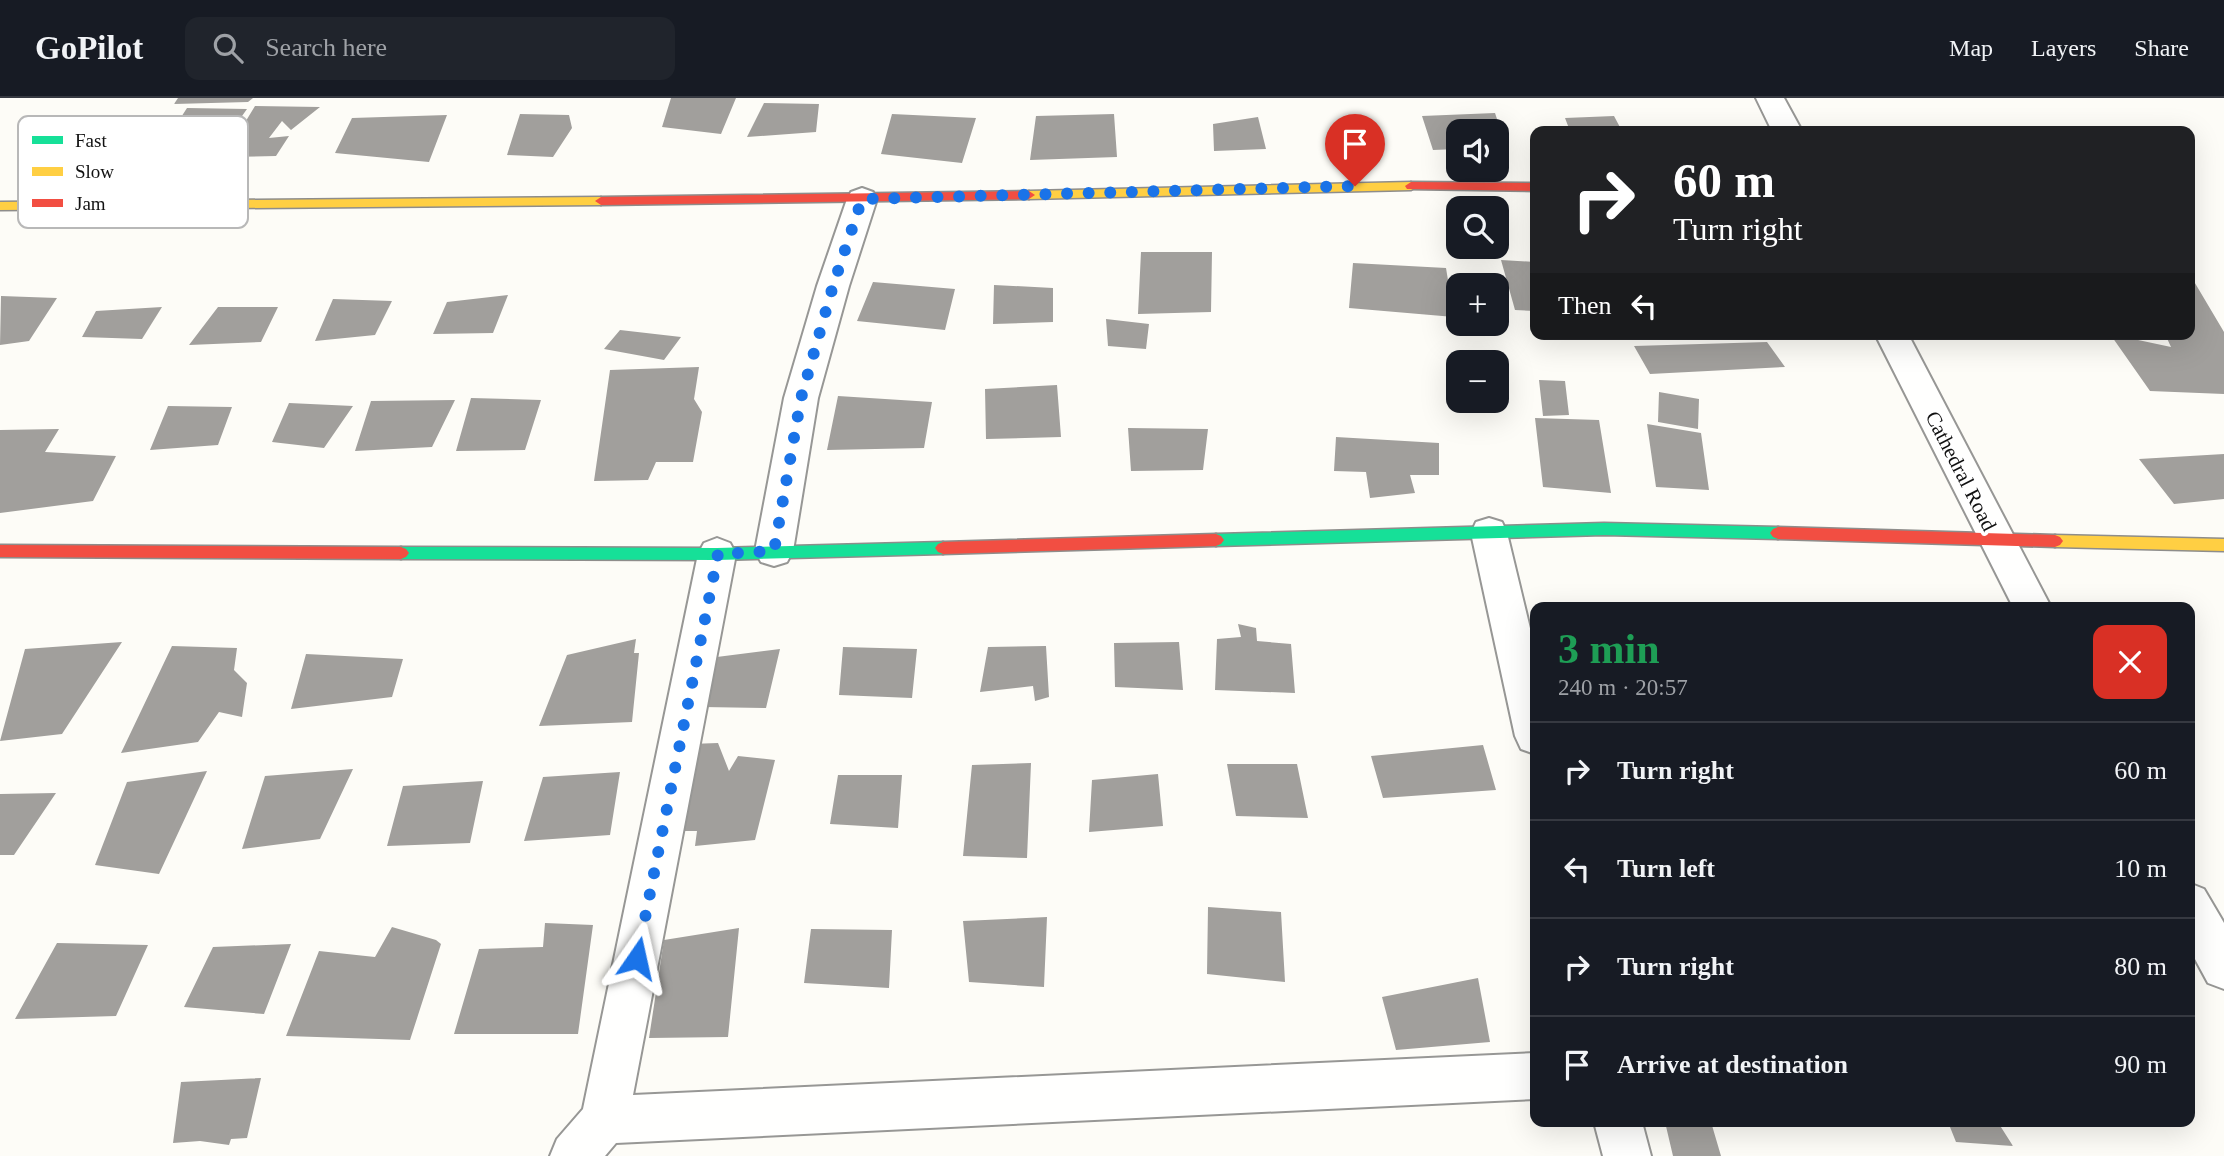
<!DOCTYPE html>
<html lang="en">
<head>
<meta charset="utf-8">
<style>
  :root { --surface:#171b24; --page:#20242c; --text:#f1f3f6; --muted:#9ea1a6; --line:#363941 }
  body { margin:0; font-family:Georgia,serif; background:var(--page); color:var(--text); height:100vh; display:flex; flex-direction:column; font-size:26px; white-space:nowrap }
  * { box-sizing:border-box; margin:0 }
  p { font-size:23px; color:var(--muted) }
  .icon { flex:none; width:38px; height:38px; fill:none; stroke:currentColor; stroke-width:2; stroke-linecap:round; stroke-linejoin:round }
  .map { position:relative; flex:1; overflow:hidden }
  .drawer { position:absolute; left:1530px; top:504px; width:665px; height:525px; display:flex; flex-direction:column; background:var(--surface); border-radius:14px; box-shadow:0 7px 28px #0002 }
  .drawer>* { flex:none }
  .banner { position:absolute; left:1530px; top:28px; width:665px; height:214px; border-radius:14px; box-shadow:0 7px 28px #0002; background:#202124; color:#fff; overflow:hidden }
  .fabs { position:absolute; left:1446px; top:21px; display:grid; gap:14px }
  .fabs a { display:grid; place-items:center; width:63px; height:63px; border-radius:14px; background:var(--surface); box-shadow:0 7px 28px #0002; font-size:35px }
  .pin { position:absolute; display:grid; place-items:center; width:60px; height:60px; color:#fff; margin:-72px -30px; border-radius:50% 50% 50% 0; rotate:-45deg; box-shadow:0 0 7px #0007 }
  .pin .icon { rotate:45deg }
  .me { position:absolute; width:77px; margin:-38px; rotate:11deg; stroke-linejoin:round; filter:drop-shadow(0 0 5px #0008) }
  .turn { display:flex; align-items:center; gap:24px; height:147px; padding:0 28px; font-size:32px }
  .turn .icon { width:91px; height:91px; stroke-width:2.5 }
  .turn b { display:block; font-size:49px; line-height:60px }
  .then { display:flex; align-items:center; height:66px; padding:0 28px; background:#0003; gap:14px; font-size:26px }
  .round { display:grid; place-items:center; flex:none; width:74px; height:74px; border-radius:14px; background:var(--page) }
  .summary { display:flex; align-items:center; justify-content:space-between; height:119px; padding:0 28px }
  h1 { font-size:42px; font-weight:800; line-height:52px; color:#1e9e55 }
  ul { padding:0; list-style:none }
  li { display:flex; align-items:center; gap:21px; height:98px; padding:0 28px; border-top:2px solid var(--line) }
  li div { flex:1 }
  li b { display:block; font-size:26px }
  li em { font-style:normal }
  header { display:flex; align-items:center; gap:42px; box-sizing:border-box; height:98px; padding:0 35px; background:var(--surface); border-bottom:2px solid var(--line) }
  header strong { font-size:33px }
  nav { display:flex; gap:38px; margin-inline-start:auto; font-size:24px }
  .search { width:490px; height:63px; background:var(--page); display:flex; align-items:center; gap:18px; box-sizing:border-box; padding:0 24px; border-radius:14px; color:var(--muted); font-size:26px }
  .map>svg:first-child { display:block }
  .building { fill:#a19f9c }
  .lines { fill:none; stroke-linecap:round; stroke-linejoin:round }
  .street-casing { stroke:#979795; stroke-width:4 }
  .fast-casing { stroke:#8e8d8b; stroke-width:3 }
  .slow-casing { stroke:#8e8d8b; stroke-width:3 }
  .jam-casing { stroke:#8e8d8b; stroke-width:3 }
  .street { fill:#fffffe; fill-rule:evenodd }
  .fast { fill:#16e098; fill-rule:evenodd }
  .slow { fill:#ffcf43; fill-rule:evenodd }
  .jam { fill:#f24e42; fill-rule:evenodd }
  .route { stroke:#1a73e8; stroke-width:12; stroke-dasharray:0 21.6 }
  .labels { text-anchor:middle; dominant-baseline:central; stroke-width:7; stroke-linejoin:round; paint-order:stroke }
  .street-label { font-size:21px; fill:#111; stroke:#fff }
  .key { fill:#fff; stroke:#b8b8b8; stroke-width:2 }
  .key-label { font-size:19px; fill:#111 }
</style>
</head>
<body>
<header>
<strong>GoPilot</strong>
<div class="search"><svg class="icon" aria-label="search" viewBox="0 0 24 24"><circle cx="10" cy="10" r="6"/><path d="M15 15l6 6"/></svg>Search here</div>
<nav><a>Map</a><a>Layers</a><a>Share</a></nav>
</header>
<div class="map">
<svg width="2224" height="1058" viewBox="0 0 2224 1058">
  <rect width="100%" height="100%" fill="#fdfcf7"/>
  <path class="building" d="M178,0h75l-5,4 -74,2z
    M671,0h65l-15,36 -59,-7z
    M764,5l55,1 -3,28 -69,5z
    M255,8l65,1 -29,23 -9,-9 -13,17 20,-2 -13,20 -52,1z
    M187,10l60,1 -34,48h-69l8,-15h13z
    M1495,15l11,33 -10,1v-16h-38v18l-25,1 -11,-34z
    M520,16l49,1 3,13 -19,29 -46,-2z
    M892,16l84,4 -14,45 -81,-9z
    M1114,16l3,43 -87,3 6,-44z
    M447,17l-18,47 -94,-9 17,-35z
    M1614,18l8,15h-52l-5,-13z
    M1258,19l8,32 -52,2 -1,-27z
    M1141,154h71l-1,60 -73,2z
    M1501,162l34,2v49l-20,-1z
    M1353,165l93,5 8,49 -105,-9z
    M2189,175l35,59v62l-74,-3 -40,-57 61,13 -6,-13h24z
    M873,184l82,7 -10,41 -88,-9z
    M994,187l59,3v34l-60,2z
    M508,197l-15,38 -60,1 14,-32z
    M1,198l56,2 -28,43 -29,4z
    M333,201l59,2 -17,34 -60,6z
    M162,209l-20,32 -60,-2 14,-26z
    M218,209h60l-17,35 -72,3z
    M1106,221l43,5 -3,25 -38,-3z
    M620,232l61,7 -17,23 -60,-11z
    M1767,244l18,25 -135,7 -16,-28z
    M699,269l-5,32 8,13 -9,50h-37l-8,18 -54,1 16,-111z
    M1539,282l26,1 4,34 -26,1z
    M1057,287l4,52 -75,2 -1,-50z
    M1659,294l40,7 -1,30 -40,-7z
    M838,298l94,6 -8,46 -97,2z
    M471,300l70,2 -16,50 -69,1z
    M455,302l-23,47 -77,4 16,-50z
    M289,305l64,3 -29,42 -52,-6z
    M168,308l64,1 -14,38 -68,5z
    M1535,320l64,2 12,73 -68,-6z
    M1647,326l54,9 8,57 -53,-3z
    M1128,330l80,1 -5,41 -72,1z
    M59,331l-14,23 71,4 -23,45 -93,12v-83z
    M1336,339l103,6v32h-29l5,18 -45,5 -4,-26 -32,-1z
    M2224,356v45l-50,5 -35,-45z
    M1238,526l18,4 1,13 34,3 4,49 -80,-3 2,-51 24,-2z
    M636,541l-2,14h5l-7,69 -93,4 28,-71z
    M122,544l-60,92 -62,7 25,-92z
    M1179,544l4,48 -68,-3 -1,-44z
    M172,548l65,2 -3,22 13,13 -5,34 -23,-5 -21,30 -77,11z
    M1046,548l3,51 -14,4 -2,-15 -53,6 8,-45z
    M843,549l74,2 -5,49 -73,-3z
    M780,551l-14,59 -63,-1 -2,-48z
    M306,556l97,5 -11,38 -101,12z
    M718,645l11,28 9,-15 37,4 -20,80 -60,6 2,-15h-32l25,-87z
    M1483,647l13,45 -113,8 -12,-42z
    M1031,665l-4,95 -64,-2 9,-91z
    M1227,666h70l11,54 -72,-2z
    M353,671l-33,70 -78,10 23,-73z
    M207,673l-48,103 -64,-9 32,-83z
    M620,674l-10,63 -86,6 19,-64z
    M1158,676l5,52 -74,6 3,-52z
    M838,677h64l-4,53 -68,-4z
    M483,683l-13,62 -83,3 16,-60z
    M56,695l-42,62h-14v-61z
    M1208,809l73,5 4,70 -78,-8z
    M1047,819l-3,70 -75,-5 -6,-61z
    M545,825l48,2 -15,109h-124l25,-85 64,-2z
    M392,829l44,13 5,4 -31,96 -124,-4 33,-85 56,6z
    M739,830l-11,109 -79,1 15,-98z
    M811,831l81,1 -3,58 -85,-5z
    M57,845l91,2 -32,71 -101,3z
    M291,846l-27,70 -80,-7 29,-60z
    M1478,880l12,64 -94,8 -14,-53z
    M261,980l-14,60 -16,1 -2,6 -29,-4 -27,2 8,-61z
    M1665,1024h46l10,34h-48z
    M1948,1024h75l2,4 -26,-2 14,22 -57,-4z"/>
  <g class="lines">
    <g class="street-casing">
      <path id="street" d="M1756,0h28l18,33h-30z
        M862,90l11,4 4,7 -28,87 -31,112 -25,153 -6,11 -13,4 -13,-4 -6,-11 29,-153 33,-112 30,-87 4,-7z
        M1875,236h33l143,273h-38z
        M1489,420l13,4 5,11 28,116v105l-14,-5 -6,-13 -44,-203 5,-11z
        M717,440l13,5 6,11 -103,541 902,-42v46l-919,44 -11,13h-55l7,-17 26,-30 115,-555 6,-11z
        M2189,785l15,6 20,34v66l-16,-6 -19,-35z
        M1594,1024h48l9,34h-48z"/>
    </g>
    <g class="fast-casing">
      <path id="fast" d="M1604,425l174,4 5,2 3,4 -3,4 -5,2 -174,-4 -388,11 -5,-2 -3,-4 3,-4 5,-2z
        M943,444l5,2 3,4 -3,4 -5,2 -226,6 -316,-1 -5,-2 -3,-4 3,-4 5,-2 316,1z"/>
    </g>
    <g class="slow-casing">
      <path id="slow" d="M1411,84l6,4 -6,4 -382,9 -6,-4 6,-4z
        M601,99l6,4 -6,4 -601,5v-8z
        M2055,437l169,4v12l-169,-4 -5,-2 -3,-4 3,-4z"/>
    </g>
    <g class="jam-casing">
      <path id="jam" d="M1411,84l124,1v8l-128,-2 -2,-3z
        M1029,93l6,4 -6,4 -428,6 -6,-4 6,-4z
        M1778,429l277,8 5,2 3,4 -3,4 -5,2 -277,-8 -5,-2 -3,-4 3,-4z
        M1216,436l5,2 3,4 -3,4 -5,2 -273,8 -5,-2 -3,-4 3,-4 5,-2z
        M0,447l401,2 5,2 3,4 -3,4 -5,2 -401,-2z"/>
    </g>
    <use href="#street" class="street"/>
    <use href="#fast" class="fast"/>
    <use href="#slow" class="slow"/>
    <use href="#jam" class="jam"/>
  </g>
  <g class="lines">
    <path class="route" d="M637,860l81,-404 56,-3 27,-153 32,-112 29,-87 493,-13"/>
  </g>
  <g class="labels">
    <g class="street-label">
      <text transform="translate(1961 373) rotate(63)">Cathedral Road</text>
    </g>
  </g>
  <rect x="18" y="18" width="230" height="112" rx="10" class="key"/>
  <rect x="32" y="38" width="31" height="8" fill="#16e098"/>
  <rect x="32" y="69" width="31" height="9" fill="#ffcf43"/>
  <rect x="32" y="101" width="31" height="8" fill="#f24e42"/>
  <g class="key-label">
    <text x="75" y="49">Fast</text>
    <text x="75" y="80">Slow</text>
    <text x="75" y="112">Jam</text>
  </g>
</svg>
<div class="fabs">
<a><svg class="icon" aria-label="sound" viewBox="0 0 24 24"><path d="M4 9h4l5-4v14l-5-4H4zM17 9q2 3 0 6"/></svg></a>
<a><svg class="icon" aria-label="search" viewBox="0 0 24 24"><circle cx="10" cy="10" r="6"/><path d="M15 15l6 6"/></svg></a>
<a>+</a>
<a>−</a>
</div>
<div class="pin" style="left:1355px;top:88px;background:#d93025"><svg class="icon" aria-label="arrive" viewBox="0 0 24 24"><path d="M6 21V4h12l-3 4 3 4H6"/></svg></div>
<svg class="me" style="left:637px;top:860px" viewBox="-20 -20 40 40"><path d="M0-17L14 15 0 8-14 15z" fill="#1a73e8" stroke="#fff" stroke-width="4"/></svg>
<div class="banner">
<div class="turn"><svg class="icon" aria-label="right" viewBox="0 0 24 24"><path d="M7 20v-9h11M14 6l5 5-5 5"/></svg><div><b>60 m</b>Turn right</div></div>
<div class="then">Then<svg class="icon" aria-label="left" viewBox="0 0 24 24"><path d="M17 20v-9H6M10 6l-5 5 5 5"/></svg></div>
</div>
<section class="drawer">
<div class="summary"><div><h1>3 min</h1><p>240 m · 20:57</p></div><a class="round" style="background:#d93025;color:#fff"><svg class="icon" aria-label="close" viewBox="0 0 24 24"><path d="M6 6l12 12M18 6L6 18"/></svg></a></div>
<ul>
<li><svg class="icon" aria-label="right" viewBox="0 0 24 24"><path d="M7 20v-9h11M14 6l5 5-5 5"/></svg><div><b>Turn right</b></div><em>60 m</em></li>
<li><svg class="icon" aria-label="left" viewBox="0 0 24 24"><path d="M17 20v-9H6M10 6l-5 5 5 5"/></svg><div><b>Turn left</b></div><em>10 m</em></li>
<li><svg class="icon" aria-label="right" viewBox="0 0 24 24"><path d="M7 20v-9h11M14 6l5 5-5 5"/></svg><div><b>Turn right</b></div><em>80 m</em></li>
<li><svg class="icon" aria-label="arrive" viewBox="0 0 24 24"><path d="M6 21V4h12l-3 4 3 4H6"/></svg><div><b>Arrive at destination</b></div><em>90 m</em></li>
</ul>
</section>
</div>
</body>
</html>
